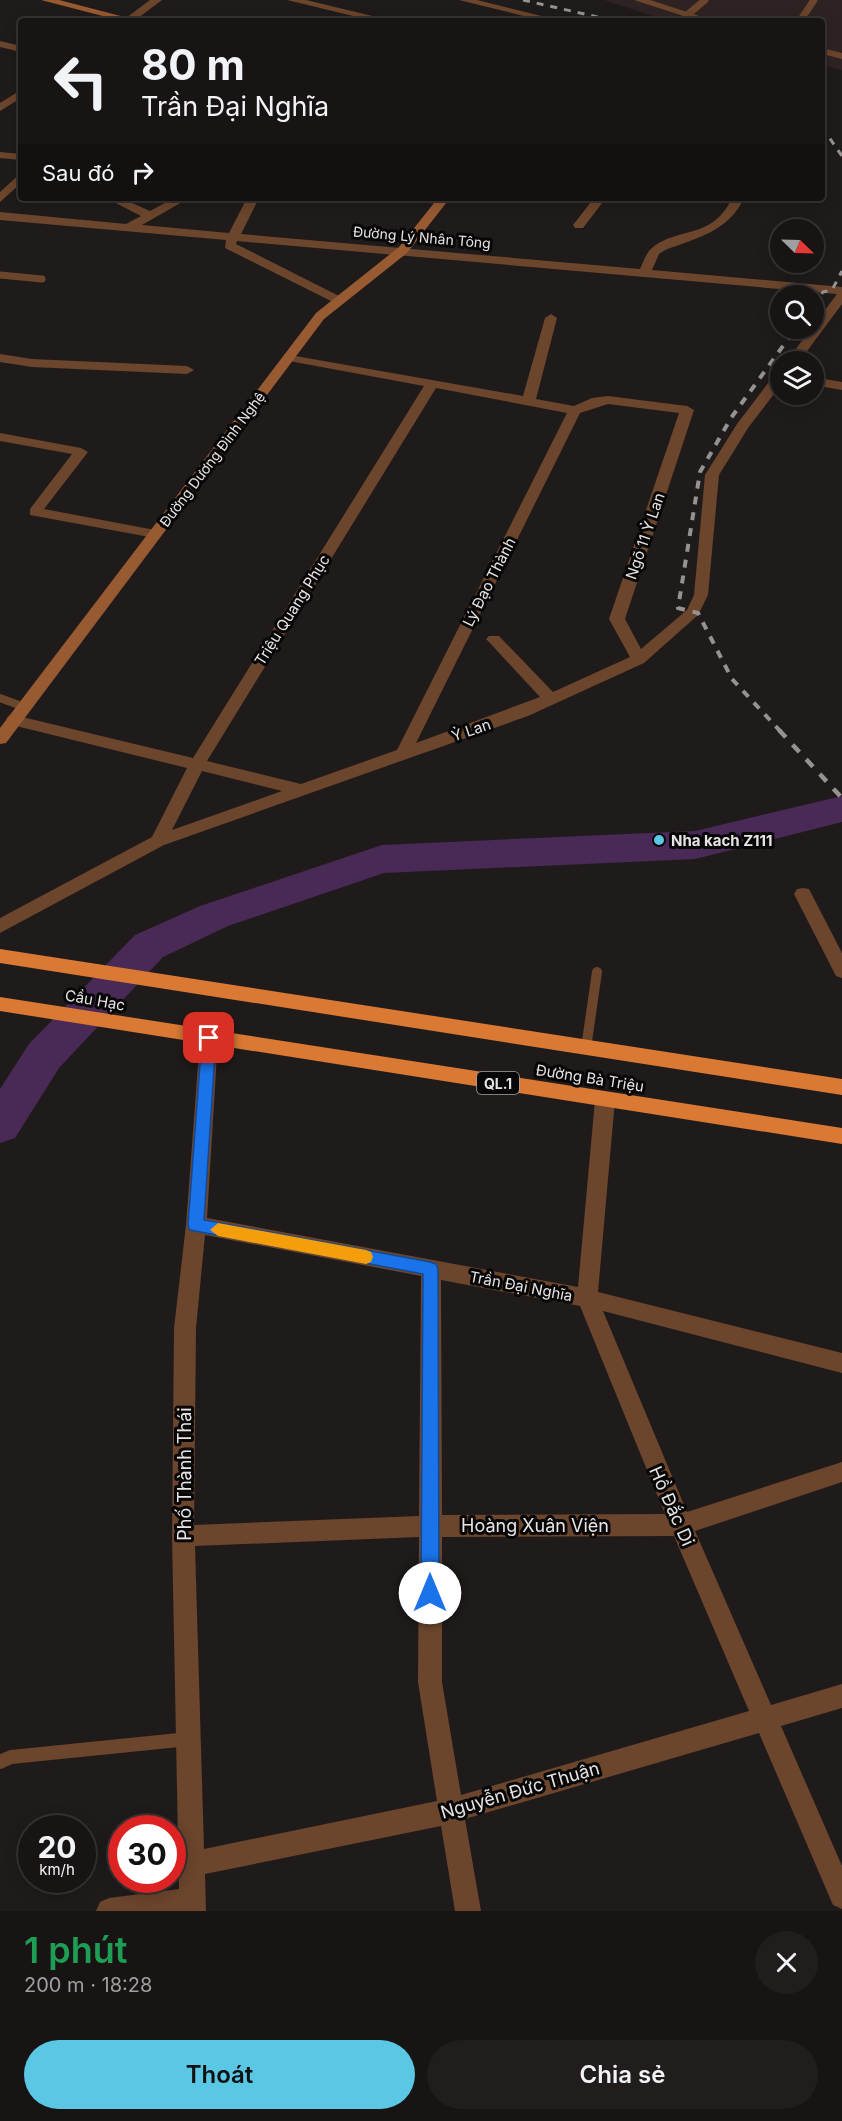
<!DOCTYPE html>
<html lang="vi">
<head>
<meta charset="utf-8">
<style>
  :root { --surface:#181414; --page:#211d1d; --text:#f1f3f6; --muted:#9f9ea0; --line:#363334; --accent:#5ac8e5 }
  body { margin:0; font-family:Inter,sans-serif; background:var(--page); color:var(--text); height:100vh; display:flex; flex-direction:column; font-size:22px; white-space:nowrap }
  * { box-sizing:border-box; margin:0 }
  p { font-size:20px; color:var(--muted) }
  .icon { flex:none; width:33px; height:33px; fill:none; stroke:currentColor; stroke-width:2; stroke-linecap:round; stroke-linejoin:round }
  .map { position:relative; height:1911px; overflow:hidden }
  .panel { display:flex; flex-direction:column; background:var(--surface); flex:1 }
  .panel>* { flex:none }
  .top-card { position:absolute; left:18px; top:18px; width:807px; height:183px; border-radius:6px; box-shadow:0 3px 15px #0003,0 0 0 2px var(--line); background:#181414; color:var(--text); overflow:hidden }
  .needle { width:39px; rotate:113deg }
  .buttons { position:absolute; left:770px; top:219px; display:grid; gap:12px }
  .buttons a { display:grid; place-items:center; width:54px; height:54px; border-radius:50%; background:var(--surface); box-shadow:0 3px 15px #0003,0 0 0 2px var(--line); font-size:30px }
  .speed { position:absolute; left:18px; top:1815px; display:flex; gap:12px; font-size:30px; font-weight:700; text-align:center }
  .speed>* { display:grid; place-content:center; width:78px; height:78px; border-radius:50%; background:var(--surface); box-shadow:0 3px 15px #0003,0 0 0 2px var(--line); line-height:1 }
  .speed small { font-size:15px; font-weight:400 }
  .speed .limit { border:9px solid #d22; background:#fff; color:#111 }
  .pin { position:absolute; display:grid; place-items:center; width:51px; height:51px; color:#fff; margin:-26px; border-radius:12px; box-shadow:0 3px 9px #0006 }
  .me { position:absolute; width:66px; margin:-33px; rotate:0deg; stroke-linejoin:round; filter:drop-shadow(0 0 4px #0008) }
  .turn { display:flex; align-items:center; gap:21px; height:126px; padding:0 24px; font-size:27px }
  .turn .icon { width:78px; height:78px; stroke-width:2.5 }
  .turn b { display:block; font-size:42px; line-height:51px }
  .then { display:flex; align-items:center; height:57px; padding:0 24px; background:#0003; gap:12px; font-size:22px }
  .round { display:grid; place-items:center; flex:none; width:63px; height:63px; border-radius:32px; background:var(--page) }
  .summary { display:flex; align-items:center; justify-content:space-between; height:102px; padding:0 24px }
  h1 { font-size:36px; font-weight:600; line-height:45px; color:#1e9e55 }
  .button { display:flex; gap:12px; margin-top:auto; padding:12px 24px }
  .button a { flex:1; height:69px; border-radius:36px; background:var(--accent); color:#111; font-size:24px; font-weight:600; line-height:69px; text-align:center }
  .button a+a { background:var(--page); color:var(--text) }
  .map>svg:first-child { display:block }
  .built { fill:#2e2322 }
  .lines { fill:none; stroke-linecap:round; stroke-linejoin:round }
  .river { fill:#492956; fill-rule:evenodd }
  .lane-far3 { stroke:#6b452c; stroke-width:7 }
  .lane-far2 { stroke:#6b452c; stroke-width:8 }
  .lane-far1 { stroke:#6b452c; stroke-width:10 }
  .lane { stroke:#6b452c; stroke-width:14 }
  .street { fill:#6b452c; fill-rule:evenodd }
  .secondary { fill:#985a31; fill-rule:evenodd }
  .highway { fill:#d97934; fill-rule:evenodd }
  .rail-far2 { stroke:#969292; stroke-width:3; stroke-dasharray:7 7; stroke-linecap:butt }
  .rail-far1 { stroke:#969292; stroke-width:4; stroke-dasharray:8 8; stroke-linecap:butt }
  .rail { stroke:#969292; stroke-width:4.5; stroke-dasharray:10 10; stroke-linecap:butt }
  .route { fill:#1a73e8; stroke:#114b97; stroke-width:1.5 }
  .slow { fill:#f59e0b }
  .poi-dot { fill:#5ac8e5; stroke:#080707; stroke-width:2 }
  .labels { text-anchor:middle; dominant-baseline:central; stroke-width:6; stroke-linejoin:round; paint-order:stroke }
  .far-street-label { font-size:14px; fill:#e8e4e4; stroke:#080707 }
  .shield { fill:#080707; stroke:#a5a2a2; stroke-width:1.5 }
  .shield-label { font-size:14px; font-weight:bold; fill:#e8e4e4 }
  .street-label { font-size:15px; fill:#e8e4e4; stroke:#080707 }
  .poi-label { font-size:15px; font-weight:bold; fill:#e8e4e4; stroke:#080707; text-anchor:start }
  .near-street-label { font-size:18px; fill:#e8e4e4; stroke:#080707 }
</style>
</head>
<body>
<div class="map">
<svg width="842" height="1911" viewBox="0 0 842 1911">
  <rect width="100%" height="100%" fill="#201b1b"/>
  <path class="built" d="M604,0h238v70l-20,-5v-44h-154z"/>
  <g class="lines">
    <path class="river" d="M842,796v26l-147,37 -311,14 -156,53 -65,31 -104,111 -44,70 -15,5v-54l29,-45 106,-109 65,-29 182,-61 313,-14z"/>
    <path class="lane-far3" d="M687,15l18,-15
      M800,21l14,-21
      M0,275l42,4"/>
    <path class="lane-far2" d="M0,698l24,9"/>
    <path class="lane-far1" d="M586,1048l11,-76"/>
    <path class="lane" d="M0,1762l11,-5 178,-18"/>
    <path class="street" d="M150,0h12l-28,21h-12z
      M287,0h19l87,21h-19z
      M459,0h18l85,21h-18z
      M634,0h16l65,21h-16z
      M0,41l21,5v6l-21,-5z
      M822,48l20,5v6l-20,-5z
      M21,90v8l-21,13v-8z
      M0,152l21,2v6l-21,-2z
      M21,173v10l-21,19v-10z
      M106,198h15l29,13 24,-13h15l-47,27 87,8 18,-35h12l-18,36 399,35c3,-6 6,-16 11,-20 25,-23 61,-8 81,-51h12c-15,33 -47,40 -79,52l-6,4 -7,16 190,17v17l-43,58h-13l51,-68 -600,-53 -1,3 107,54v6l-4,1 -114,-57 1,-8 -226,-20v-8l126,12 15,-8z
      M392,198h52l4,3 -6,3 -44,-3z
      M594,198h12l-23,30h-8l-2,-3z
      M551,314l6,4 -21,81 38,7 18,-8 16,-2 79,10 7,4 -69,209 16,30 46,-39 7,-15 11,-120 32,-51 38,-50 5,-1v13l-32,42 -29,47 -11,120 -10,20 -54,48 -116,53 -364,129 -164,88v-15l152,-81 35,-69 -179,-44 -2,-4 2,-4 6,-1 179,43 231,-372 -135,-25 -5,-1v-6l239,42 22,-78zM436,388l131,25 -170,337 -96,34 -94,-23zM608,404l71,9 -70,206 21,38 -77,35 -54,-56h-10l-3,3 3,3 51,55 -124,46 164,-330zM202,771l80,20 -110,39z
      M0,354l32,5 155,7 7,4 -7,4 -155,-7 -32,-5z
      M813,377l29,5v8l-29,-5z
      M0,433l81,15 7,4 -44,57 111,21 7,4 -7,4 -125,-23v-6l42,-55 -72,-13z
      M803,888l6,1 33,64v25l-6,-2 -42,-82 3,-5z
      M209,1031l7,2 2,5 -11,180 371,69 17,-187 3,-5 7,-3 7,3 3,5 -17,192 244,61v20l-239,-62 84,201 155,-50v20l-147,49 76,174 71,-21v24l-61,18 61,140v43l-9,-4 -74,-172 -294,86 16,92h-26l-14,-85 -236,48 1,37h-110l4,-9 9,-4 70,-9 -7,-353 2,-208 12,-103 14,-187 2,-5zM205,1235l216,41 -2,240 -225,9 2,-197zM441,1280l139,26 85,208 -223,1zM674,1536l75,175 -288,84 -19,-113v-145zM419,1537l-1,145 19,119 -233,48 -9,-303z"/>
    <path class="secondary" d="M41,0h18l81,21h-18z
      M438,198h12l-43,55 -83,66 -318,424 -6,1v-16l316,-415 83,-66z"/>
    <path class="highway" d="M0,949l842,130v16l-842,-132z
      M0,997l842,131v16l-842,-133z"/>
    <path class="rail-far2" d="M523,0l92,21
      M822,127l20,29
      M813,305l10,-13 9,-2 10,-19"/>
    <path class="rail-far1" d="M781,732l-49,-53 -34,-66 -20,-5 22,-136 31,-54 65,-90"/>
    <path class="rail" d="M779,730l63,68"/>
  </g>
  <path class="route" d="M209,1033l7,5 -12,182 226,42 6,2 2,5 1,324 -3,6 -6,2 -7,-2 -2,-6 2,-319 -233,-44 -2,-5 14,-187z"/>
  <path class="slow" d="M218,1223l148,27 5,2 2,5 -2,5 -5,2 -148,-28 -8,-6z"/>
  <circle class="poi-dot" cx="659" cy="840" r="6"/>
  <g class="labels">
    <g class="far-street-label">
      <text transform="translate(422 237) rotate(5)">Đường Lý Nhân Tông</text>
      <text transform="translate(212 459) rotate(-53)">Đường Dương Đình Nghệ</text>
    </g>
    <rect class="shield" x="477" y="1072" width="42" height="22" rx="4.5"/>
    <g class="shield-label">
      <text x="498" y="1083">QL.1</text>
    </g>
    <g class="street-label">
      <text transform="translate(645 536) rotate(-71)">Ngõ 11 Ỷ Lan</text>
      <text transform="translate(489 582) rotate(-63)">Lý Đạo Thành</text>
      <text transform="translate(292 610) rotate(-58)">Triệu Quang Phục</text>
      <text transform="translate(471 730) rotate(-19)">Ỷ Lan</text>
      <text transform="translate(95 1000) rotate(10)">Cầu Hạc</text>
      <text transform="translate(590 1078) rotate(9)">Đường Bà Triệu</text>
      <text transform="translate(521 1286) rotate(11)">Trần Đại Nghĩa</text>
    </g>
    <g class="poi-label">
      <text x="671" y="840">Nha kach Z111</text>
    </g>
    <g class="near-street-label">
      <text transform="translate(184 1474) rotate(-90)">Phố Thành Thái</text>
      <text transform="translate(672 1506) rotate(66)">Hồ Đắc Di</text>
      <text x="535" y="1525">Hoàng Xuân Viện</text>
      <text transform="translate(520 1790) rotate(-16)">Nguyễn Đức Thuận</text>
    </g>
  </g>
</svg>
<div class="buttons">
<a><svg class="needle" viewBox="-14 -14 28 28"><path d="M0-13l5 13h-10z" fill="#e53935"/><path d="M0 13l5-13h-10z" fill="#9f9ea0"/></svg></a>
<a><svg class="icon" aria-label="search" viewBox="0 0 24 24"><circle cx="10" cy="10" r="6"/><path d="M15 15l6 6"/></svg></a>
<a><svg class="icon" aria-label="layers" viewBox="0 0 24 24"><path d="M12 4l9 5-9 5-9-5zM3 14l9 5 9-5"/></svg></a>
</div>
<div class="speed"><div>20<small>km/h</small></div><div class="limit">30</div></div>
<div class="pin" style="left:209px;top:1038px;background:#d93025"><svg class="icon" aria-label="arrive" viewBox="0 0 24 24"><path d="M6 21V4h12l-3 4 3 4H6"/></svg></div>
<svg class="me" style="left:430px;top:1593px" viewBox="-20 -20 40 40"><circle r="19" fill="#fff"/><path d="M0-13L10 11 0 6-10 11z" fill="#1a73e8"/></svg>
<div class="top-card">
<div class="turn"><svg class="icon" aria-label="left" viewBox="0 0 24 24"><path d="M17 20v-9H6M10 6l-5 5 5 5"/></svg><div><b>80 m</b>Trần Đại Nghĩa</div></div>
<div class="then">Sau đó<svg class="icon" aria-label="right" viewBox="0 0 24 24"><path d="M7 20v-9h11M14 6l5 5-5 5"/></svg></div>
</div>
</div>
<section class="panel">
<div class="summary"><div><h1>1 phút</h1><p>200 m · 18:28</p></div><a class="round"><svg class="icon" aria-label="close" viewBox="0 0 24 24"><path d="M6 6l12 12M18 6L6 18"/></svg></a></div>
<div class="button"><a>Thoát</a><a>Chia sẻ</a></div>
</section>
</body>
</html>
